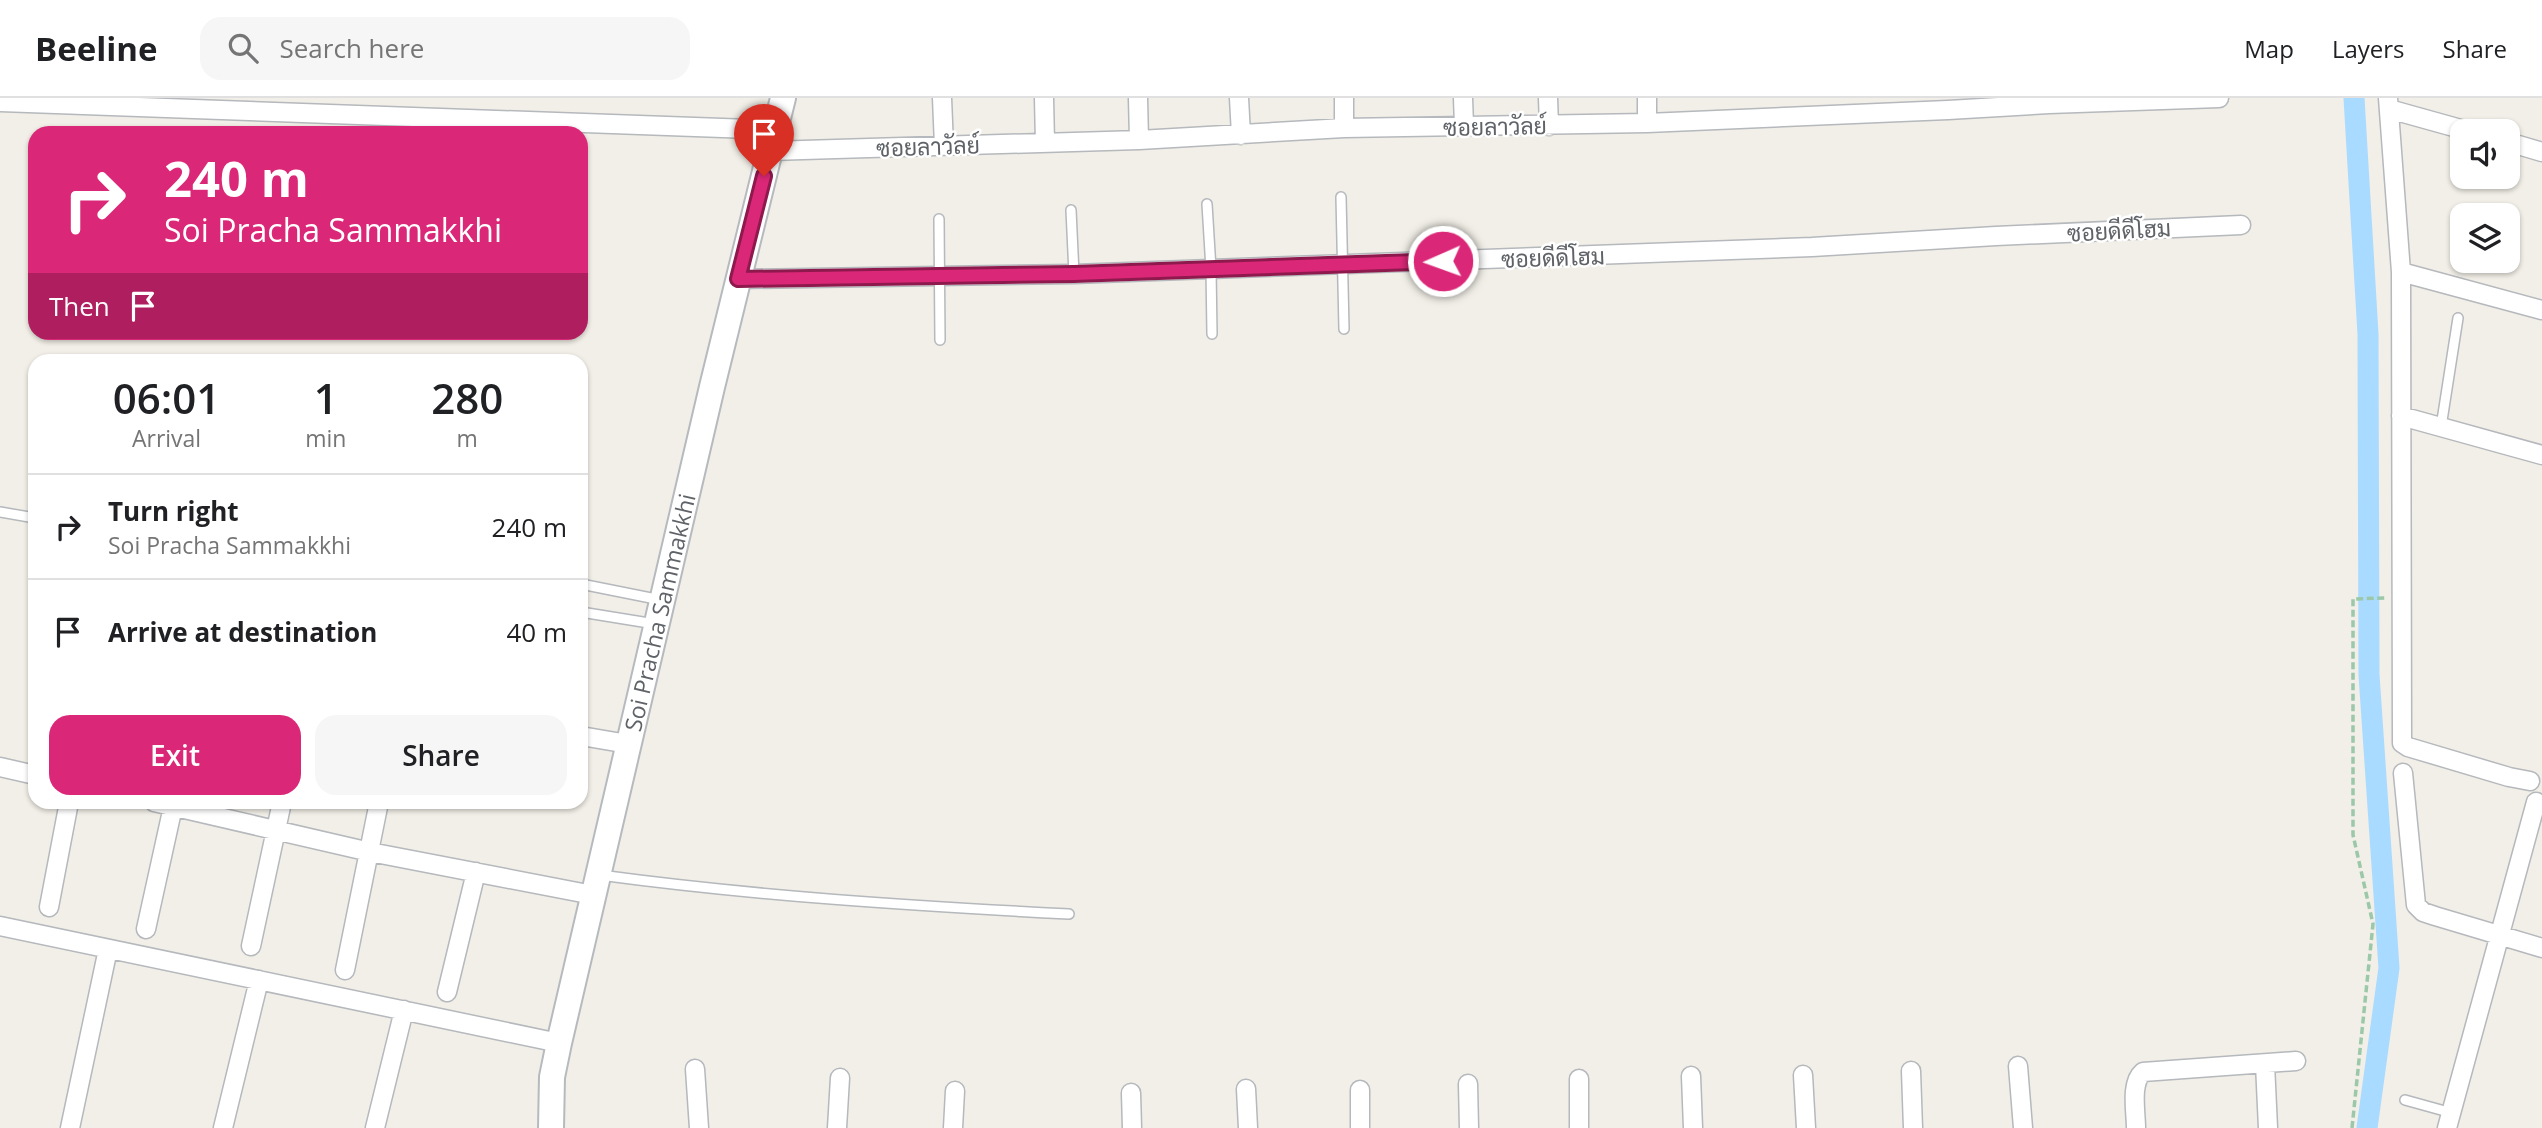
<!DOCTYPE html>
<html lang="en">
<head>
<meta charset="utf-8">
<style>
  :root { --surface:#fff; --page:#f6f6f6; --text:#202124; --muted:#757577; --line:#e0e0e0; --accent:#db2777 }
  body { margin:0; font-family:"Open Sans",Sarabun,sans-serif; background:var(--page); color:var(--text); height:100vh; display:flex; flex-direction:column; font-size:26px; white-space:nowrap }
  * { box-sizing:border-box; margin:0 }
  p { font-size:23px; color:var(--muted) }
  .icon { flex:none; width:38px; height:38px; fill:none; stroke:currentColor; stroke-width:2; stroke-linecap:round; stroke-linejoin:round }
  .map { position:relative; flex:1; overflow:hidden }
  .panel { position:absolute; left:28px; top:256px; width:560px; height:455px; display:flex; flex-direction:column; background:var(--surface); border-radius:21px; box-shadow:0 2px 5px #0004 }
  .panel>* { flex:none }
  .hud { position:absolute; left:28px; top:28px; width:560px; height:214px; border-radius:21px; box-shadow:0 2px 5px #0004; background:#db2777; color:#fff; overflow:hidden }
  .tools { position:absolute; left:2450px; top:21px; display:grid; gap:14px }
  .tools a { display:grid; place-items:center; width:70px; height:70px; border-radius:14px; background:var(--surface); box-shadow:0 2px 5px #0004; font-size:35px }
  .pin { position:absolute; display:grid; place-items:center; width:60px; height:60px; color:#fff; margin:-72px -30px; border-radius:50% 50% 50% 0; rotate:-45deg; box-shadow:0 0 7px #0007 }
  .pin .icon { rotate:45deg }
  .me { position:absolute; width:77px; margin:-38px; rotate:268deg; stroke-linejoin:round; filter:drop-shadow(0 0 5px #0008) }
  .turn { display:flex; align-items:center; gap:24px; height:147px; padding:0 21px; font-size:32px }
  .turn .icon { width:91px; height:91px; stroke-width:2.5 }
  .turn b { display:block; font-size:49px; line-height:60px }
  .then { display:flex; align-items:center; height:66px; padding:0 21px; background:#0003; gap:14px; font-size:26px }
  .eta { display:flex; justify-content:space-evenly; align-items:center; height:119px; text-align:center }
  .eta b { font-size:42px; font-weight:600; line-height:49px }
  .primary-button { display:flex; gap:14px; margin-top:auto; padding:14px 21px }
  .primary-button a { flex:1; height:80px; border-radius:21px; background:var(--accent); color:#fff; font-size:28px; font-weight:600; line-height:80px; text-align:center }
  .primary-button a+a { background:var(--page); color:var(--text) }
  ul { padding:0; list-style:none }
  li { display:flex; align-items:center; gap:21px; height:105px; padding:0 21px; border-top:2px solid var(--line) }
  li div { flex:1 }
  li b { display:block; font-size:26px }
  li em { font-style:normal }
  header { display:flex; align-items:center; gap:42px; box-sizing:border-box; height:98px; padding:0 35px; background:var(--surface); border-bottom:2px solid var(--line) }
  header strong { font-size:33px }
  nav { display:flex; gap:38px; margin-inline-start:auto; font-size:24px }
  .search { width:490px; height:63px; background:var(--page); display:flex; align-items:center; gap:18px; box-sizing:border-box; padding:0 24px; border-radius:21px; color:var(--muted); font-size:26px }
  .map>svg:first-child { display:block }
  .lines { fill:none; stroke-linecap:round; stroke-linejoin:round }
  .canal { stroke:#a9daff; stroke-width:21 }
  .lane-casing { stroke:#b5b8bc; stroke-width:12 }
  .street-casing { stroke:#b5b8bc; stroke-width:21 }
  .secondary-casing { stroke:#b6babf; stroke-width:28 }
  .path { stroke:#9bc8a8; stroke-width:3.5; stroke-dasharray:7 3.5; stroke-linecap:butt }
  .lane { stroke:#fff; stroke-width:9 }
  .street { stroke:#fff; stroke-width:18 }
  .secondary { stroke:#fff; stroke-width:24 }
  .route-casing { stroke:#8e194d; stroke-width:18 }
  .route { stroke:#db2777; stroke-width:12 }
  .labels { text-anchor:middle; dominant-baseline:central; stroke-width:5; stroke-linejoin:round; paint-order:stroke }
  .street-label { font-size:23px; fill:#5f6368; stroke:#fff }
</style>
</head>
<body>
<header>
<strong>Beeline</strong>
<div class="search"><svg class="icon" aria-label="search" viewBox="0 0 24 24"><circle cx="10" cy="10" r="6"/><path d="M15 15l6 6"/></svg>Search here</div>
<nav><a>Map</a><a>Layers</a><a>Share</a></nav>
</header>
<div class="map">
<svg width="2542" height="1030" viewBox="0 0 2542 1030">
  <rect width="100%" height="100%" fill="#f1efe7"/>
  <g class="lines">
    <path class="canal" d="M2354,0l14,236 1,341 20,293 -22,160"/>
    <g class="lane-casing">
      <path id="lane" d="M1341,99l3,132
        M1207,106l4,65 1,65
        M1071,112l3,64
        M939,121l1,121
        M2441,329l17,-109
        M0,414l35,6
        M581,486l80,16
        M581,514l74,12
        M600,777c156,21 312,31 469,39
        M2405,1002l47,13"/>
    </g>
    <g class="street-casing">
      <path id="street" d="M942,0l2,48
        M1044,0l1,45
        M1138,0l1,42
        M1239,0l2,37
        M1344,0v30
        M1463,0l1,28
        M1548,0l1,28
        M1647,0v25
        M2388,0l13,174 1,471 6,4 101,30 21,4
        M0,4l775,28
        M2389,11l79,22
        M2508,44l34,10
        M770,53l369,-11 205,-12 303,-5 301,-13 101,-6 170,-6
        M2401,174l141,38
        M738,181l336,-5 738,-27 184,-11 245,-11
        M2401,318l141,39
        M581,638l47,8
        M0,669l35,8
        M2403,675l13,132 7,7 12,4 107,32
        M154,704l216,50 223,43
        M49,809l20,-105
        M0,828l559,117
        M146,831l28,-127
        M251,848l31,-144
        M345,872l34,-168
        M447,894l29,-120
        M2265,966l3,64
        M2018,968l5,62
        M695,971l4,59
        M1911,973l2,57
        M1803,977l3,53
        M1691,978l2,52
        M1579,981v49
        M1468,986l1,44
        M1246,991l2,39
        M1131,995l1,35
        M70,1030l38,-179
        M223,1030l36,-148
        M375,1030l29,-118
        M837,1030l3,-50
        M953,1030l2,-37
        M1360,1030v-38
        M2136,1030c0,-16 -6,-45 7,-56l153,-11
        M2447,1030l89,-326"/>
    </g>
    <g class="secondary-casing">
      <g id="secondary">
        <path id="s1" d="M551,1030l1,-51 7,-34 153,-656 71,-289"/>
      </g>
    </g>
    <path class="path" d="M2352,1030l21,-204 -20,-89v-236l32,-1"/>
    <use href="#lane" class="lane"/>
    <use href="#street" class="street"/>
    <use href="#secondary" class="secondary"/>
  </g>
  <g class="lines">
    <g class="route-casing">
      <path id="route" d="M764,78l-26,103 336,-5 369,-13"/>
    </g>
    <use href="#route" class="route"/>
  </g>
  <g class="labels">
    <g class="street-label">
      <text transform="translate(1495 28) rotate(-1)">ซอยลาวัลย์</text>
      <text transform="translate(928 48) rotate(-2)">ซอยลาวัลย์</text>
      <text transform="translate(2119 132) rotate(-3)">ซอยดีดีโฮม</text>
      <text transform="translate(1553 159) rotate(-2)">ซอยดีดีโฮม</text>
      <text stroke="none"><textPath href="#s1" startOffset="528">Soi Pracha Sammakkhi</textPath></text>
    </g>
  </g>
</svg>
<div class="tools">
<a><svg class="icon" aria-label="sound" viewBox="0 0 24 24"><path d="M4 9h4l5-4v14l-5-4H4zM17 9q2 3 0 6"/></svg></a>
<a><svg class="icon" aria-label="layers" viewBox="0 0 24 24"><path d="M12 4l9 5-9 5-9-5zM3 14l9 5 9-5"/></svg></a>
</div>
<div class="pin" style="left:764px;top:78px;background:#d93025"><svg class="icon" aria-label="arrive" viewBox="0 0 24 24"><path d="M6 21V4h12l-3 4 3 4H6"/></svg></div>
<svg class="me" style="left:1443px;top:163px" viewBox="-20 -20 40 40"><circle r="17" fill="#db2777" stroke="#fff" stroke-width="3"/><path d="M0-11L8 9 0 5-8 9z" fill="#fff"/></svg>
<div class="hud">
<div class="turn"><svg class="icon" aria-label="right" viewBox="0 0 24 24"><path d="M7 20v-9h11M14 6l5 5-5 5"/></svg><div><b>240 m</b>Soi Pracha Sammakkhi</div></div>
<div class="then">Then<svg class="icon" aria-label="arrive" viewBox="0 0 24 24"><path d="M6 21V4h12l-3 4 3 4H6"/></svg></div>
</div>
<section class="panel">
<div class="eta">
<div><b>06:01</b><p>Arrival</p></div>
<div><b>1</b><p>min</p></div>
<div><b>280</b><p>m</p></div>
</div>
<ul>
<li><svg class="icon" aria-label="right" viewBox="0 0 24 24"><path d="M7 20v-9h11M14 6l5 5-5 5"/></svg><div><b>Turn right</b><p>Soi Pracha Sammakkhi</p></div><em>240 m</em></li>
<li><svg class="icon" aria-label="arrive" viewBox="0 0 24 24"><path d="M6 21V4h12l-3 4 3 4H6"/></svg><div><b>Arrive at destination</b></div><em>40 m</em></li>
</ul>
<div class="primary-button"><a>Exit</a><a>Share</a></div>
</section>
</div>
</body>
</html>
